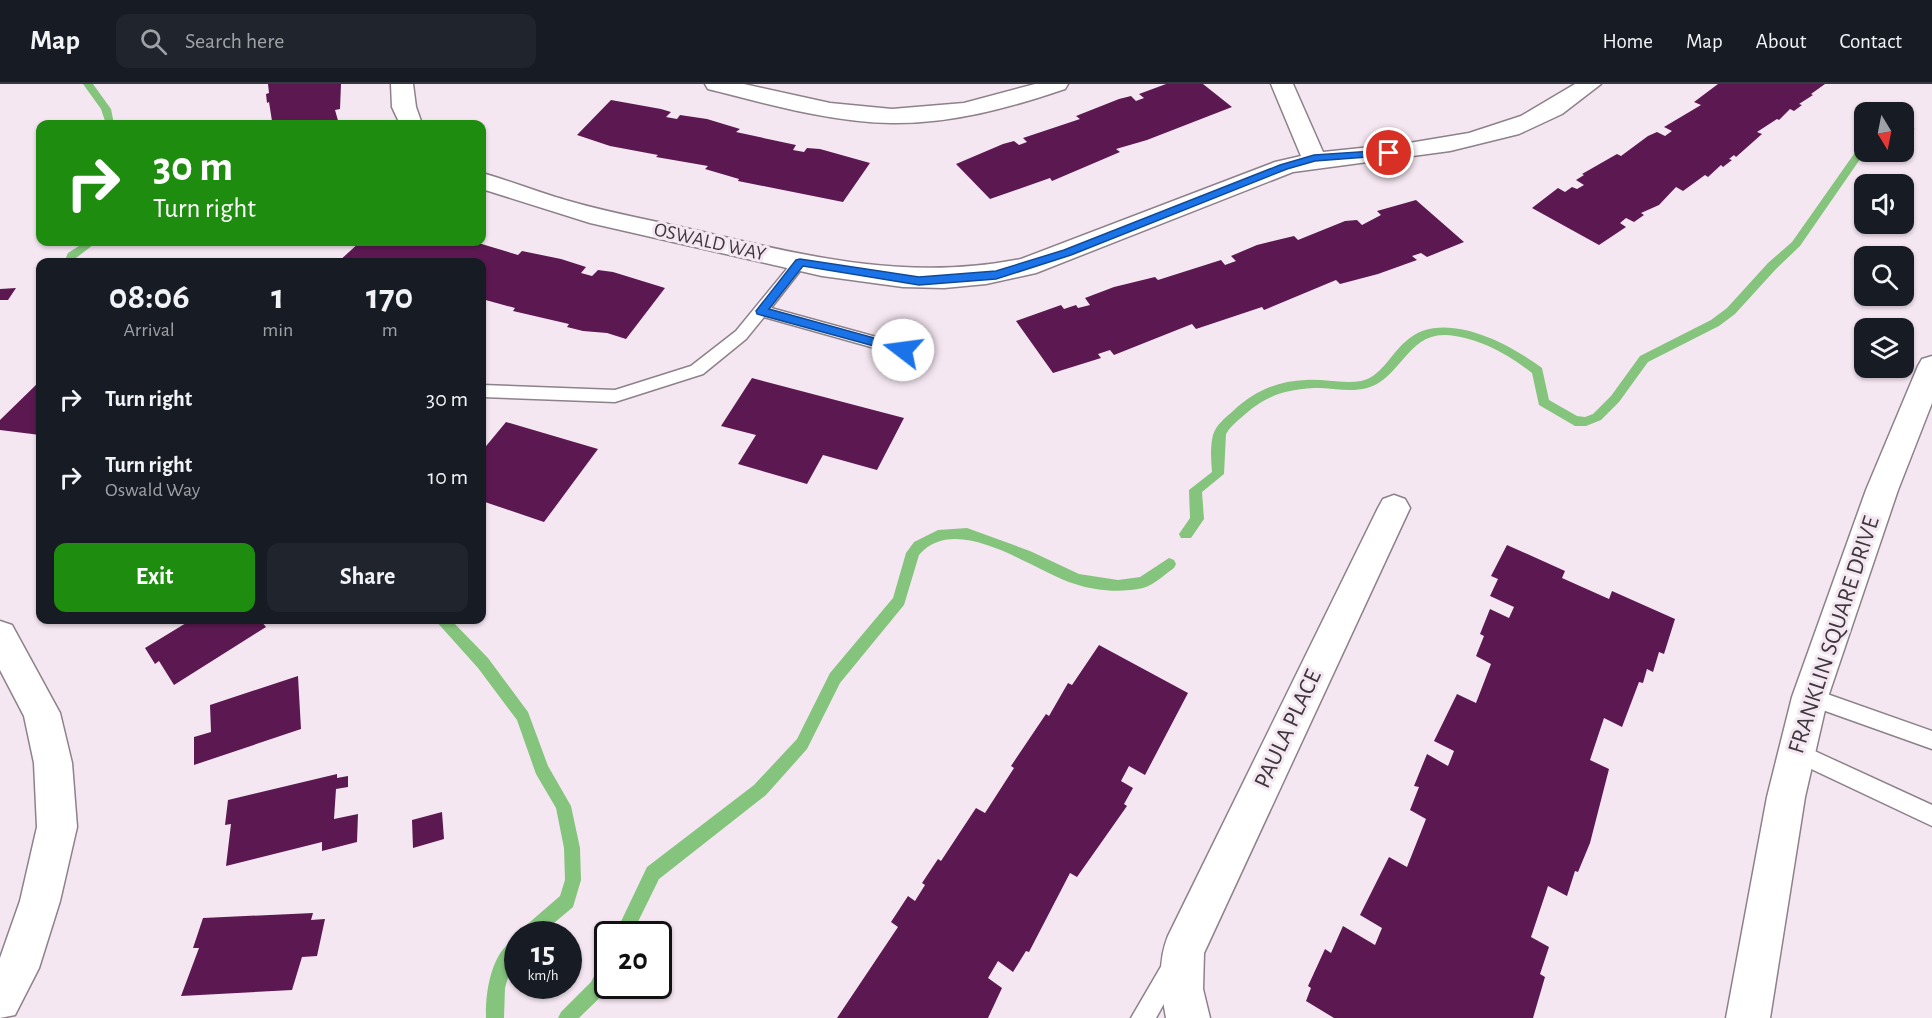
<!DOCTYPE html>
<html lang="en">
<head>
<meta charset="utf-8">
<style>
  :root { --surface:#171b24; --page:#20242c; --text:#f1f3f6; --muted:#9ea1a6; --line:#363941; --accent:#1e8c0f }
  body { margin:0; font-family:"Alegreya Sans",sans-serif; background:var(--page); color:var(--text); height:100vh; display:flex; flex-direction:column; font-size:22px; white-space:nowrap }
  * { box-sizing:border-box; margin:0 }
  p { font-size:20px; color:var(--muted) }
  .icon { flex:none; width:33px; height:33px; fill:none; stroke:currentColor; stroke-width:2; stroke-linecap:round; stroke-linejoin:round }
  .map { position:relative; flex:1; overflow:hidden }
  .drawer { position:absolute; left:36px; top:174px; width:450px; height:366px; display:flex; flex-direction:column; background:var(--surface); border-radius:12px; box-shadow:0 2px 4px #0004 }
  .drawer>* { flex:none }
  .hud { position:absolute; left:36px; top:36px; width:450px; height:126px; border-radius:12px; box-shadow:0 2px 4px #0004; background:#1e8c0f; color:#fff; overflow:hidden }
  .needle { width:39px; rotate:170deg }
  .controls { position:absolute; left:1854px; top:18px; display:grid; gap:12px }
  .controls a { display:grid; place-items:center; width:60px; height:60px; border-radius:12px; background:var(--surface); box-shadow:0 2px 4px #0004; font-size:30px }
  .speed { position:absolute; left:504px; top:837px; display:flex; gap:12px; font-size:30px; font-weight:700; text-align:center }
  .speed>* { display:grid; place-content:center; width:78px; height:78px; border-radius:50%; background:var(--surface); box-shadow:0 2px 4px #0004; line-height:1 }
  .speed small { font-size:15px; font-weight:400 }
  .speed .limit { border:3px solid #111; border-radius:9px; background:#fff; color:#111 }
  .pin { position:absolute; display:grid; place-items:center; width:51px; height:51px; color:#fff; margin:-26px; border:3px solid #fff; border-radius:50%; box-shadow:0 2px 6px #0007 }
  .me { position:absolute; width:66px; margin:-33px; rotate:285deg; stroke-linejoin:round; filter:drop-shadow(0 0 4px #0008) }
  .turn { display:flex; align-items:center; gap:21px; height:126px; padding:0 18px; font-size:27px }
  .turn .icon { width:78px; height:78px; stroke-width:2.5 }
  .turn b { display:block; font-size:42px; line-height:51px }
  .eta { display:flex; justify-content:space-evenly; align-items:center; height:102px; text-align:center }
  .eta b { font-size:36px; font-weight:700; line-height:42px }
  .action { display:flex; gap:12px; margin-top:auto; padding:12px 18px }
  .action a { flex:1; height:69px; border-radius:12px; background:var(--accent); color:#fff; font-size:24px; font-weight:700; line-height:69px; text-align:center }
  .action a+a { background:var(--page); color:var(--text) }
  ul { padding:0; list-style:none }
  li { display:flex; align-items:center; gap:18px; height:78px; padding:0 18px }
  li div { flex:1 }
  li b { display:block; font-size:22px }
  li em { font-style:normal }
  header { display:flex; align-items:center; gap:36px; box-sizing:border-box; height:84px; padding:0 30px; background:var(--surface); border-bottom:2px solid var(--line) }
  header strong { font-size:28px }
  nav { display:flex; gap:33px; margin-inline-start:auto; font-size:21px }
  .search { width:420px; height:54px; background:var(--page); display:flex; align-items:center; gap:15px; box-sizing:border-box; padding:0 21px; border-radius:12px; color:var(--muted); font-size:22px }
  .map>svg:first-child { display:block }
  .lines { fill:none; stroke-linecap:round; stroke-linejoin:round }
  .stream { fill:#85c47c; fill-rule:evenodd }
  .building { fill:#5c1951 }
  .service-casing { stroke:#8d818a; stroke-width:3 }
  .minor-casing { stroke:#8d818a; stroke-width:3 }
  .tertiary-casing { stroke:#8d818a; stroke-width:3 }
  .service { fill:#fff; fill-rule:evenodd }
  .minor { fill:#fff; fill-rule:evenodd }
  .tertiary { fill:#fff; fill-rule:evenodd }
  .route { fill:#1a73e8; stroke:#114b97; stroke-width:1.5 }
  .labels { text-anchor:middle; dominant-baseline:central; stroke-width:6; stroke-linejoin:round; paint-order:stroke }
  .far-street-label { font-size:20px; fill:#3e383c; stroke:#f5e7f2 }
  .street-label { font-size:24px; fill:#3e383c; stroke:#f5e7f2 }
</style>
</head>
<body>
<header>
<strong>Map</strong>
<div class="search"><svg class="icon" aria-label="search" viewBox="0 0 24 24"><circle cx="10" cy="10" r="6"/><path d="M15 15l6 6"/></svg>Search here</div>
<nav><a>Home</a><a>Map</a><a>About</a><a>Contact</a></nav>
</header>
<div class="map">
<svg width="1932" height="934" viewBox="0 0 1932 934">
  <rect width="100%" height="100%" fill="#f5e7f2"/>
  <g class="lines">
    <path class="stream" d="M83,0h10l18,25 3,15h-8l-5,-15z
      M1910,42l5,3 -11,5v-6z
      M1864,59l1,9 -65,94 -24,23 -41,45 -16,12 -71,36 -29,40 -18,18 -15,6h-11l-36,-21 -7,-32c-24,-19 -56,-37 -88,-38 -37,0 -44,44 -77,53 -15,4 -30,1 -46,0 -32,0 -56,7 -79,29 -6,5 -12,10 -16,17l-2,40 -22,18 2,27 -13,19h-10l-2,-4 11,-16 -1,-28 23,-18c-1,-12 -2,-25 1,-37 3,-10 12,-17 20,-24 21,-20 44,-30 73,-31 18,-1 37,4 55,1 20,-4 30,-27 44,-39 36,-35 104,1 137,26l7,32 28,16 8,1 8,-3 18,-18 29,-40 71,-36 16,-12 41,-45 24,-21 69,-98z
      M85,158h12l-21,16 -2,4h-10l4,-9z
      M967,444l63,23 49,23 39,6 22,-3 29,-19 5,2 2,4 -2,4c-9,6 -20,17 -31,20 -22,5 -47,3 -68,-4 -42,-13 -118,-73 -156,-29l-15,50 -64,78 -33,66 -41,46 -107,84 -27,55h-17l32,-67 107,-82 43,-46 33,-66 63,-75 13,-45 8,-11 24,-12z
      M435,536h16l37,38 40,54 20,54 23,40 9,42 1,32 -8,27 -32,27h-20l2,-6 37,-32 5,-16 -1,-32 -8,-40 -20,-34 -19,-54 -39,-52z
      M518,854v22l-9,14 -4,14 -1,30h-18c-1,-24 5,-70 32,-80z
      M608,875c0,37 -3,33 -29,59h-21l3,-6 30,-30 11,-21z"/>
  </g>
  <path class="building" d="M268,0h73l-1,25 -5,1 4,14h-73l6,-3 -3,-19 -2,1 -1,-9 3,-1z
    M1166,0h37l29,23 -85,33 -31,9 4,3 -68,29 -2,-3 -60,21 -34,-35 47,-20 11,-3 5,4 8,-3 -4,-4 57,-19 -4,-3 43,-17 12,-3 5,5 8,-3 -5,-4z
    M1718,0h107l-14,10 2,1 -14,9 3,1 -8,6 -4,-2 -11,11 -2,-1 -20,13 5,2 -26,23 -2,-2 -5,4 3,1 -9,7 -2,-2 -13,12 -3,-2 -22,16 -7,-4 -17,18 -18,8 3,2 -10,7 -8,-4 -6,5 6,4 -27,18 -67,-37 26,-20 7,4 7,-5 5,2 7,-4 -8,-5 8,-5 -2,-1 35,-20 4,2 27,-20 9,-4 8,4 7,-5 -8,-4 37,-22 -7,-3z
    M611,16l50,9 10,3 -5,5 11,2 3,-4 27,4 33,10 -4,3 60,13 -3,5 11,2 3,-4 13,1 50,14 -27,39 -105,-21 1,-2 -34,-10 3,-3 -52,-9 2,-2 -48,-9 -33,-11z
    M1416,116l48,42 -37,15 -6,-4 -9,3 5,4 -39,14 -38,10 -4,-4 -72,30 -2,-3 -66,22 -4,-5 -78,31 -4,-5 -12,4 3,4 -48,15 -37,-52 45,-16 3,4 12,-4 2,3 12,-3 -5,-7 29,-11 41,-10 3,3 63,-20 4,5 11,-4 -5,-5 26,-11 37,-9 4,4 47,-19 12,-1 5,5 19,-10 -4,-4z
    M360,158h115l43,13 4,-4 39,8 25,8 -5,6 11,3 6,-6 15,2 52,16 -39,51 -19,-6 -24,-2 -16,-4 2,-3 -56,-13 2,-3 -33,-9v-37h-144z
    M16,204l-8,12h-8v-11z
    M752,294l152,40 -27,52 -54,-15 -16,29 -69,-20 18,-29 -35,-9z
    M40,297v54l-40,-5v-10z
    M506,338l92,27 -54,73 -62,-21v-50z
    M1507,461l58,26 -3,7 47,21 3,-8 63,28 -11,35 -5,-2 -6,20 -6,-3 -4,14 -4,-1 -17,45 -18,-9 -14,42 19,9 -19,74 -12,29 -3,-1 -8,25 -19,-10 -17,51 18,10 -9,27 5,3 -12,41h-199l-28,-17 5,-13 -3,-2 17,-37 6,4 12,-27 32,19 7,-17 -22,-13 29,-58 18,10 19,-48 -16,-9 9,-23 -5,-1 13,-32 21,12 6,-15 -20,-10 23,-47 19,9 15,-39 -15,-8 8,-20 -4,-2 10,-25 19,9 5,-11 -24,-11 8,-17 -7,-3z
    M191,536h69l6,7 -92,58 -15,-24 -4,3 -10,-16z
    M1099,561l89,48 -43,82 -16,-9 -8,15 12,7 -9,16 3,2 -50,71 -7,-4 -41,79 -3,-1 -13,21 -15,-11 -10,17 14,10 -14,30h-151l61,-91 -7,-5 17,-26 7,5 10,-16 -3,-2 16,-24 3,2 35,-53 9,5 29,-45 -3,-2 35,-52 3,2 19,-33 4,2z
    M298,592l3,53 -107,36v-28l17,-5 -1,-27z
    M337,690v4l11,-2v11l-12,2 -2,30 24,-5 -1,28 -35,9v-9l-96,24 5,-42 -6,1 3,-25z
    M442,728l2,27 -31,9 -1,-28z
    M313,829l-2,7 14,-1 -8,37 -15,1 -10,33 -111,6 18,-48h-6l10,-30z"/>
  <g class="lines">
    <g class="service-casing">
      <path id="service" d="M800,173l7,5 -36,46 138,38 2,4 -2,4 -6,2 -139,-39 -18,22 -43,35 -88,28 -133,-5v-12l133,5 76,-24 45,-35 59,-72z
        M1810,604l122,43v18l-129,-46 -3,-6 3,-6z
        M1795,658l137,63v21l-144,-68 -3,-7 3,-7z
        M1174,871l8,3 3,8 -29,52h-25l35,-60z"/>
    </g>
    <g class="minor-casing">
      <path id="minor" d="M391,0h22l3,23 6,17h-22l-8,-17z
        M705,0h39l86,19 62,6 72,-6 71,-19h33l-3,5c-56,19 -114,35 -174,34 -62,-1 -123,-19 -183,-34z
        M1271,0h22l30,68 86,-9 60,-10 52,-17 54,-32h26l-39,30 -43,20 -69,17 -157,21 -257,101 -50,11 -42,4 -41,-1 -81,-11 -232,-53 -108,-34v-16c29,8 58,20 87,28 45,13 92,21 138,32 107,25 204,48 314,26l254,-97 26,-6z
        M1394,411l11,4 5,9 -206,445 -1,36 7,29h-44c-5,-28 -9,-55 2,-82l210,-428 5,-9z
        M0,537l12,4 48,88 12,50 5,64 -17,74 -21,67 -24,47 -15,3v-60l20,-57 17,-74 -3,-64 -10,-47 -24,-46z"/>
    </g>
    <g class="tertiary-casing">
      <path id="tertiary" d="M1932,272v47l-34,87 -70,207 -23,100 -35,221h-44l41,-221 25,-100 74,-207 52,-124 4,-7z"/>
    </g>
    <use href="#service" class="service"/>
    <use href="#minor" class="minor"/>
    <use href="#tertiary" class="tertiary"/>
  </g>
  <path class="route" d="M1389,66l5,3 -1,2 -78,6 -28,8 -216,86 -75,24 -77,6 -116,-19 -34,43 138,38v6l-4,1 -146,-40 -1,-3 40,-51 4,-1 119,18 77,-6 68,-21 216,-85 34,-10z"/>
  <g class="labels">
    <g class="far-street-label">
      <text transform="translate(710 158) rotate(13)">OSWALD WAY</text>
    </g>
    <g class="street-label">
      <text transform="translate(1834 551) rotate(-72)">FRANKLIN SQUARE DRIVE</text>
      <text transform="translate(1288 645) rotate(-65)">PAULA PLACE</text>
    </g>
  </g>
</svg>
<div class="controls">
<a><svg class="needle" viewBox="-14 -14 28 28"><path d="M0-13l5 13h-10z" fill="#e53935"/><path d="M0 13l5-13h-10z" fill="#9ea1a6"/></svg></a>
<a><svg class="icon" aria-label="sound" viewBox="0 0 24 24"><path d="M4 9h4l5-4v14l-5-4H4zM17 9q2 3 0 6"/></svg></a>
<a><svg class="icon" aria-label="search" viewBox="0 0 24 24"><circle cx="10" cy="10" r="6"/><path d="M15 15l6 6"/></svg></a>
<a><svg class="icon" aria-label="layers" viewBox="0 0 24 24"><path d="M12 4l9 5-9 5-9-5zM3 14l9 5 9-5"/></svg></a>
</div>
<div class="speed"><div>15<small>km/h</small></div><div class="limit">20</div></div>
<div class="pin" style="left:1389px;top:69px;background:#d93025"><svg class="icon" aria-label="arrive" viewBox="0 0 24 24"><path d="M6 21V4h12l-3 4 3 4H6"/></svg></div>
<svg class="me" style="left:903px;top:266px" viewBox="-20 -20 40 40"><circle r="19" fill="#fff"/><path d="M0-13L10 11 0 6-10 11z" fill="#1a73e8"/></svg>
<div class="hud">
<div class="turn"><svg class="icon" aria-label="right" viewBox="0 0 24 24"><path d="M7 20v-9h11M14 6l5 5-5 5"/></svg><div><b>30 m</b>Turn right</div></div>
</div>
<section class="drawer">
<div class="eta">
<div><b>08:06</b><p>Arrival</p></div>
<div><b>1</b><p>min</p></div>
<div><b>170</b><p>m</p></div>
</div>
<ul>
<li><svg class="icon" aria-label="right" viewBox="0 0 24 24"><path d="M7 20v-9h11M14 6l5 5-5 5"/></svg><div><b>Turn right</b></div><em>30 m</em></li>
<li><svg class="icon" aria-label="right" viewBox="0 0 24 24"><path d="M7 20v-9h11M14 6l5 5-5 5"/></svg><div><b>Turn right</b><p>Oswald Way</p></div><em>10 m</em></li>
</ul>
<div class="action"><a>Exit</a><a>Share</a></div>
</section>
</div>
</body>
</html>
